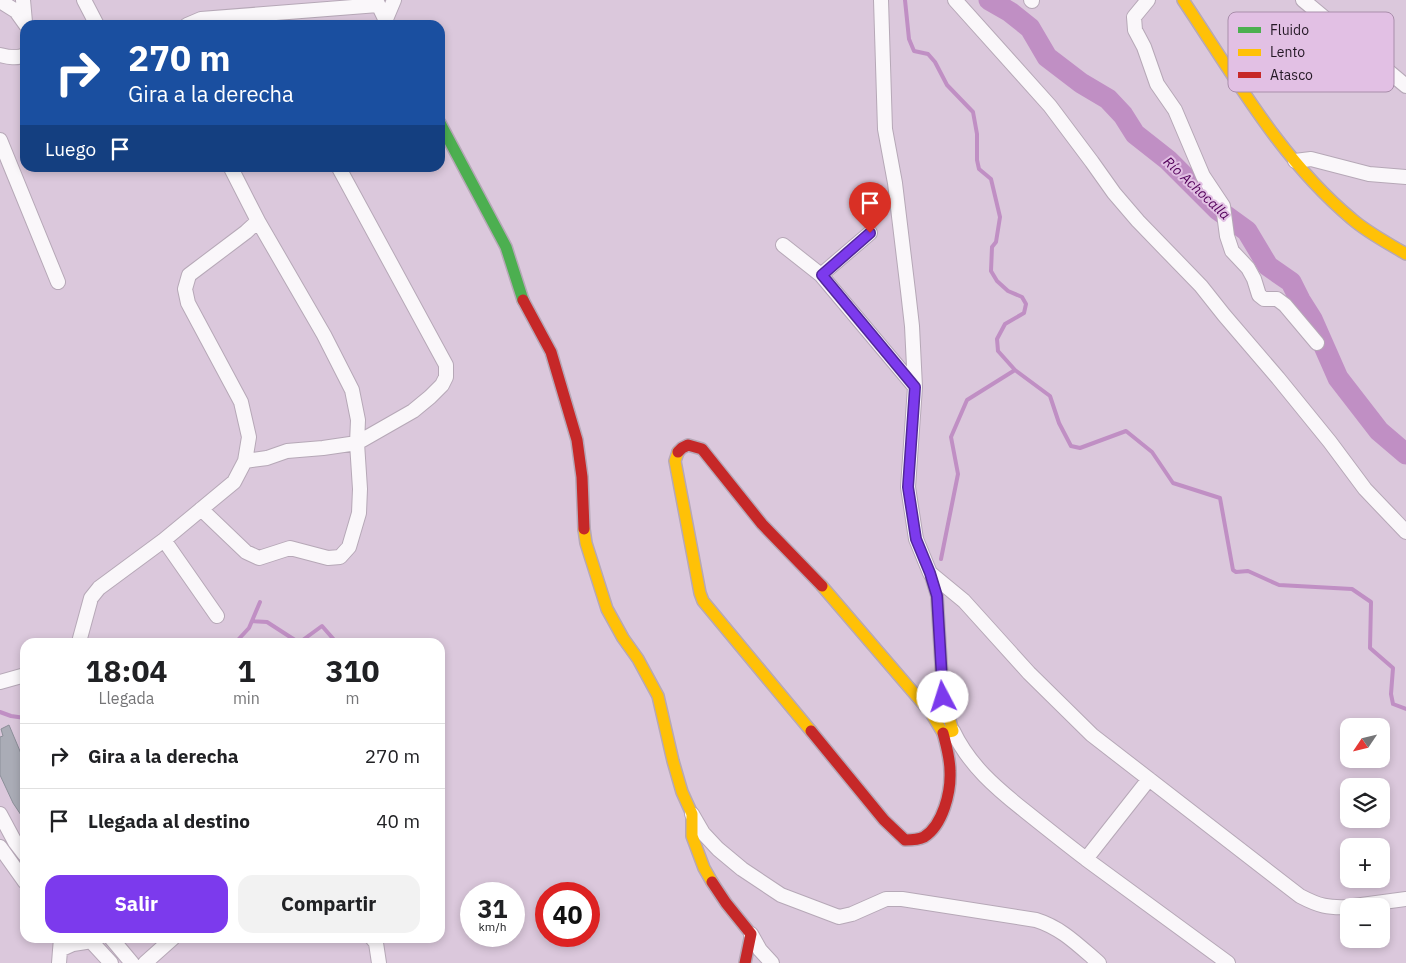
<!DOCTYPE html>
<html lang="es">
<head>
<meta charset="utf-8">
<style>
  :root { --surface:#fff; --page:#f2f2f2; --text:#202124; --muted:#757577; --line:#e0e0e0; --accent:#7c3aed }
  body { margin:0; font-family:"IBM Plex Sans",sans-serif; background:var(--page); color:var(--text); height:100vh; display:flex; flex-direction:column; font-size:19px; white-space:nowrap }
  * { box-sizing:border-box; margin:0 }
  p { font-size:16px; color:var(--muted) }
  .icon { flex:none; width:28px; height:28px; fill:none; stroke:currentColor; stroke-width:2; stroke-linecap:round; stroke-linejoin:round }
  .map { position:relative; flex:1; overflow:hidden }
  .drawer { position:absolute; left:20px; top:638px; width:425px; height:305px; display:flex; flex-direction:column; background:var(--surface); border-radius:15px; box-shadow:0 2px 8px #0003 }
  .drawer>* { flex:none }
  .banner { position:absolute; left:20px; top:20px; width:425px; height:152px; border-radius:15px; box-shadow:0 2px 8px #0003; background:#1a4fa0; color:#fff; overflow:hidden }
  .needle { width:32px; rotate:235deg }
  .fabs { position:absolute; left:1340px; top:718px; display:grid; gap:10px }
  .fabs a { display:grid; place-items:center; width:50px; height:50px; border-radius:10px; background:var(--surface); box-shadow:0 2px 8px #0003; font-size:25px }
  .speed { position:absolute; left:460px; top:882px; display:flex; gap:10px; font-size:25px; font-weight:700; text-align:center }
  .speed>* { display:grid; place-content:center; width:65px; height:65px; border-radius:50%; background:var(--surface); box-shadow:0 2px 8px #0003; line-height:1 }
  .speed small { font-size:12px; font-weight:400 }
  .speed .limit { border:8px solid #d22; background:#fff; color:#111 }
  .pin { position:absolute; display:grid; place-items:center; width:42px; height:42px; color:#fff; margin:-51px -21px; border-radius:50% 50% 50% 0; rotate:-45deg; box-shadow:0 0 5px #0007 }
  .pin .icon { rotate:45deg }
  .me { position:absolute; width:55px; margin:-28px; rotate:355deg; stroke-linejoin:round; filter:drop-shadow(0 0 4px #0008) }
  .turn { display:flex; align-items:center; gap:18px; height:105px; padding:0 25px; font-size:22px }
  .turn .icon { width:65px; height:65px; stroke-width:2.5 }
  .turn b { display:block; font-size:35px; line-height:42px }
  .then { display:flex; align-items:center; height:48px; padding:0 25px; background:#0003; gap:10px; font-size:19px }
  .eta { display:flex; justify-content:space-evenly; align-items:center; height:85px; text-align:center }
  .eta b { font-size:30px; font-weight:800; line-height:35px }
  .primary-button { display:flex; gap:10px; margin-top:auto; padding:10px 25px }
  .primary-button a { flex:1; height:58px; border-radius:15px; background:var(--accent); color:#fff; font-size:20px; font-weight:800; line-height:58px; text-align:center }
  .primary-button a+a { background:var(--page); color:var(--text) }
  ul { padding:0; list-style:none }
  li { display:flex; align-items:center; gap:15px; height:65px; padding:0 25px; border-top:1px solid var(--line) }
  li div { flex:1 }
  li b { display:block; font-size:19px }
  li em { font-style:normal }
  .map>svg:first-child { display:block }
  .lines { fill:none; stroke-linecap:round; stroke-linejoin:round }
  .stream { stroke:#c08fc4; stroke-width:4 }
  .river { stroke:#c08fc4; stroke-width:21 }
  .building { fill:#aaacb6; stroke:#8c8f99 }
  .street-casing { stroke:#b6a8b7; stroke-width:16 }
  .fast-casing { stroke:#b6a8b7; stroke-width:14 }
  .slow-casing { stroke:#b6a8b7; stroke-width:14 }
  .jam-casing { stroke:#b6a8b7; stroke-width:14 }
  .street { stroke:#faf7fa; stroke-width:14 }
  .fast { stroke:#4caf50; stroke-width:11 }
  .slow { stroke:#ffc107; stroke-width:11 }
  .jam { stroke:#c62828; stroke-width:11 }
  .route-casing { stroke:#51269a; stroke-width:12 }
  .route { stroke:#7c3aed; stroke-width:9 }
  .labels { text-anchor:middle; dominant-baseline:central; stroke-width:4; stroke-linejoin:round; paint-order:stroke }
  .water-label { font-size:14px; font-style:italic; fill:#53005a; stroke:#e2c0e4 }
  .key { fill:#e2c0e4; stroke:#a98eab; stroke-width:1 }
  .key-label { font-size:14px; fill:#251926 }
</style>
</head>
<body>
<div class="map">
<svg width="1406" height="963" viewBox="0 0 1406 963">
  <rect width="100%" height="100%" fill="#dbc8dc"/>
  <g class="lines">
    <path class="stream" d="M905,0l4,39 5,12 14,3 7,8 12,23 26,27 4,22v26l2,9 12,10 9,38 -4,25 -4,5 -1,24 6,10 11,10 14,6 4,7 -2,9 -19,11 -8,15 1,12 17,19 35,26 9,27 12,23 9,2 46,-17 26,21 21,31 47,15 13,72 3,2 12,-1 31,14 73,4 19,13 -1,46 23,20 -2,26 2,10 13,5
      M941,559l17,-85 -7,-37 16,-37 48,-30
      M252,621l15,1 31,20
      M236,642l13,-14 11,-26
      M300,642l22,-16 14,16
      M0,712l11,4 14,2"/>
    <path class="river" d="M989,0l21,12 20,16 17,29 34,26 27,16 15,16 12,19 33,26 50,50 29,21 21,35 23,16 9,18 12,19 26,59 41,53 27,23"/>
  </g>
  <path class="building" d="M9,725l16,38v58l-12,-18 -13,-28v-38l3,-1 -2,-7z"/>
  <g class="lines">
    <g class="street-casing">
      <path id="street" d="M23,0l2,22
        M84,0l13,25
        M376,0l12,25
        M881,0l4,129 10,54 13,108 4,35 3,61
        M955,0l95,106 42,56 22,31 24,28 63,65 23,29 54,63 52,64 35,47 41,43
        M1031,0l1,1
        M1148,0l-14,17 1,13 9,17 13,37 18,26 28,66 20,30 4,30 5,15 16,17 6,11 5,16 5,4h13l8,6 32,38
        M1303,0l103,86
        M0,1l16,10 10,14
        M386,19l8,-19
        M187,25l14,-6 177,-14
        M0,55c8,2 17,4 25,0
        M0,140l58,142
        M1295,161l16,-2 58,15 37,3
        M783,245l38,30 49,-42
        M821,275l94,112 -7,100 8,52 14,34 34,28 65,72 63,62 208,161c19,10 28,12 49,11
        M245,461l22,-3 20,-7 36,-3 34,-5 56,-32 17,-14 12,-12 4,-8v-12l-107,-197
        M201,509l45,43 13,6 31,-10 38,10 12,-1 9,-10 10,-34 1,-24 -3,-46 1,-23 -6,-30 -28,-55 -66,-114
        M164,540l53,76
        M79,642l12,-44 8,-10 65,-48 70,-58 11,-21 4,-24 -8,-35 -53,-99 -3,-14 4,-14 57,-43 12,-11 -27,-53
        M0,682l25,-7
        M953,731c16,34 43,57 72,80 20,16 40,32 61,48l63,-80
        M0,814l15,28 10,13
        M692,814l11,19 15,16 24,20 39,26 58,22 13,-3 34,-15h16l134,21c26,8 43,26 63,43
        M0,847l25,35
        M1086,859l142,104
        M1354,906l52,-7
        M751,934l9,16 12,13
        M88,938l23,25
        M111,938l21,25
        M372,938l4,5 3,20
        M60,950l13,-6 19,-3
        M59,963l2,-25
        M145,963l28,-25"/>
    </g>
    <g class="fast-casing">
      <path id="fast" d="M440,123l66,124 17,53"/>
    </g>
    <g class="slow-casing">
      <path id="slow" d="M1183,0c51,76 98,160 169,219 16,14 36,24 54,35
        M678,452l-3,9 25,132 3,8 108,130
        M584,529l2,14 21,66 16,29 15,21 20,37 15,65 9,31 10,22v22l12,32 8,14
        M822,586l109,127 12,20 10,-2 -10,-34 -6,-101 -7,-23"/>
    </g>
    <g class="jam-casing">
      <path id="jam" d="M523,300l28,52 26,88 5,37 2,52
        M678,452l4,-4 6,-3 14,4 60,75 60,62
        M811,731l73,89 21,20c7,0 13,0 19,-3 19,-12 27,-45 26,-66 0,-13 -4,-26 -7,-38
        M712,882l14,21 25,31 -6,29"/>
    </g>
    <use href="#street" class="street"/>
    <use href="#fast" class="fast"/>
    <use href="#slow" class="slow"/>
    <use href="#jam" class="jam"/>
  </g>
  <g class="lines">
    <g class="route-casing">
      <path id="route" d="M870,233l-48,42 93,112 -7,100 8,52 14,34 7,23 6,101"/>
    </g>
    <use href="#route" class="route"/>
  </g>
  <g class="labels">
    <g class="water-label">
      <text transform="translate(1197 188) rotate(43)">Río Achocalla</text>
    </g>
  </g>
  <rect x="1228" y="12" width="166" height="80" rx="8" class="key"/>
  <rect x="1238" y="27" width="23" height="6" fill="#4caf50"/>
  <rect x="1238" y="49" width="23" height="7" fill="#ffc107"/>
  <rect x="1238" y="72" width="23" height="6" fill="#c62828"/>
  <g class="key-label">
    <text x="1270" y="35">Fluido</text>
    <text x="1270" y="57">Lento</text>
    <text x="1270" y="80">Atasco</text>
  </g>
</svg>
<div class="fabs">
<a><svg class="needle" viewBox="-14 -14 28 28"><path d="M0-13l5 13h-10z" fill="#e53935"/><path d="M0 13l5-13h-10z" fill="#757577"/></svg></a>
<a><svg class="icon" aria-label="layers" viewBox="0 0 24 24"><path d="M12 4l9 5-9 5-9-5zM3 14l9 5 9-5"/></svg></a>
<a>+</a>
<a>−</a>
</div>
<div class="speed"><div>31<small>km/h</small></div><div class="limit">40</div></div>
<div class="pin" style="left:870px;top:233px;background:#d93025"><svg class="icon" aria-label="arrive" viewBox="0 0 24 24"><path d="M6 21V4h12l-3 4 3 4H6"/></svg></div>
<svg class="me" style="left:943px;top:697px" viewBox="-20 -20 40 40"><circle r="19" fill="#fff"/><path d="M0-13L10 11 0 6-10 11z" fill="#7c3aed"/></svg>
<div class="banner">
<div class="turn"><svg class="icon" aria-label="right" viewBox="0 0 24 24"><path d="M7 20v-9h11M14 6l5 5-5 5"/></svg><div><b>270 m</b>Gira a la derecha</div></div>
<div class="then">Luego<svg class="icon" aria-label="arrive" viewBox="0 0 24 24"><path d="M6 21V4h12l-3 4 3 4H6"/></svg></div>
</div>
<section class="drawer">
<div class="eta">
<div><b>18:04</b><p>Llegada</p></div>
<div><b>1</b><p>min</p></div>
<div><b>310</b><p>m</p></div>
</div>
<ul>
<li><svg class="icon" aria-label="right" viewBox="0 0 24 24"><path d="M7 20v-9h11M14 6l5 5-5 5"/></svg><div><b>Gira a la derecha</b></div><em>270 m</em></li>
<li><svg class="icon" aria-label="arrive" viewBox="0 0 24 24"><path d="M6 21V4h12l-3 4 3 4H6"/></svg><div><b>Llegada al destino</b></div><em>40 m</em></li>
</ul>
<div class="primary-button"><a>Salir</a><a>Compartir</a></div>
</section>
</div>
</body>
</html>
